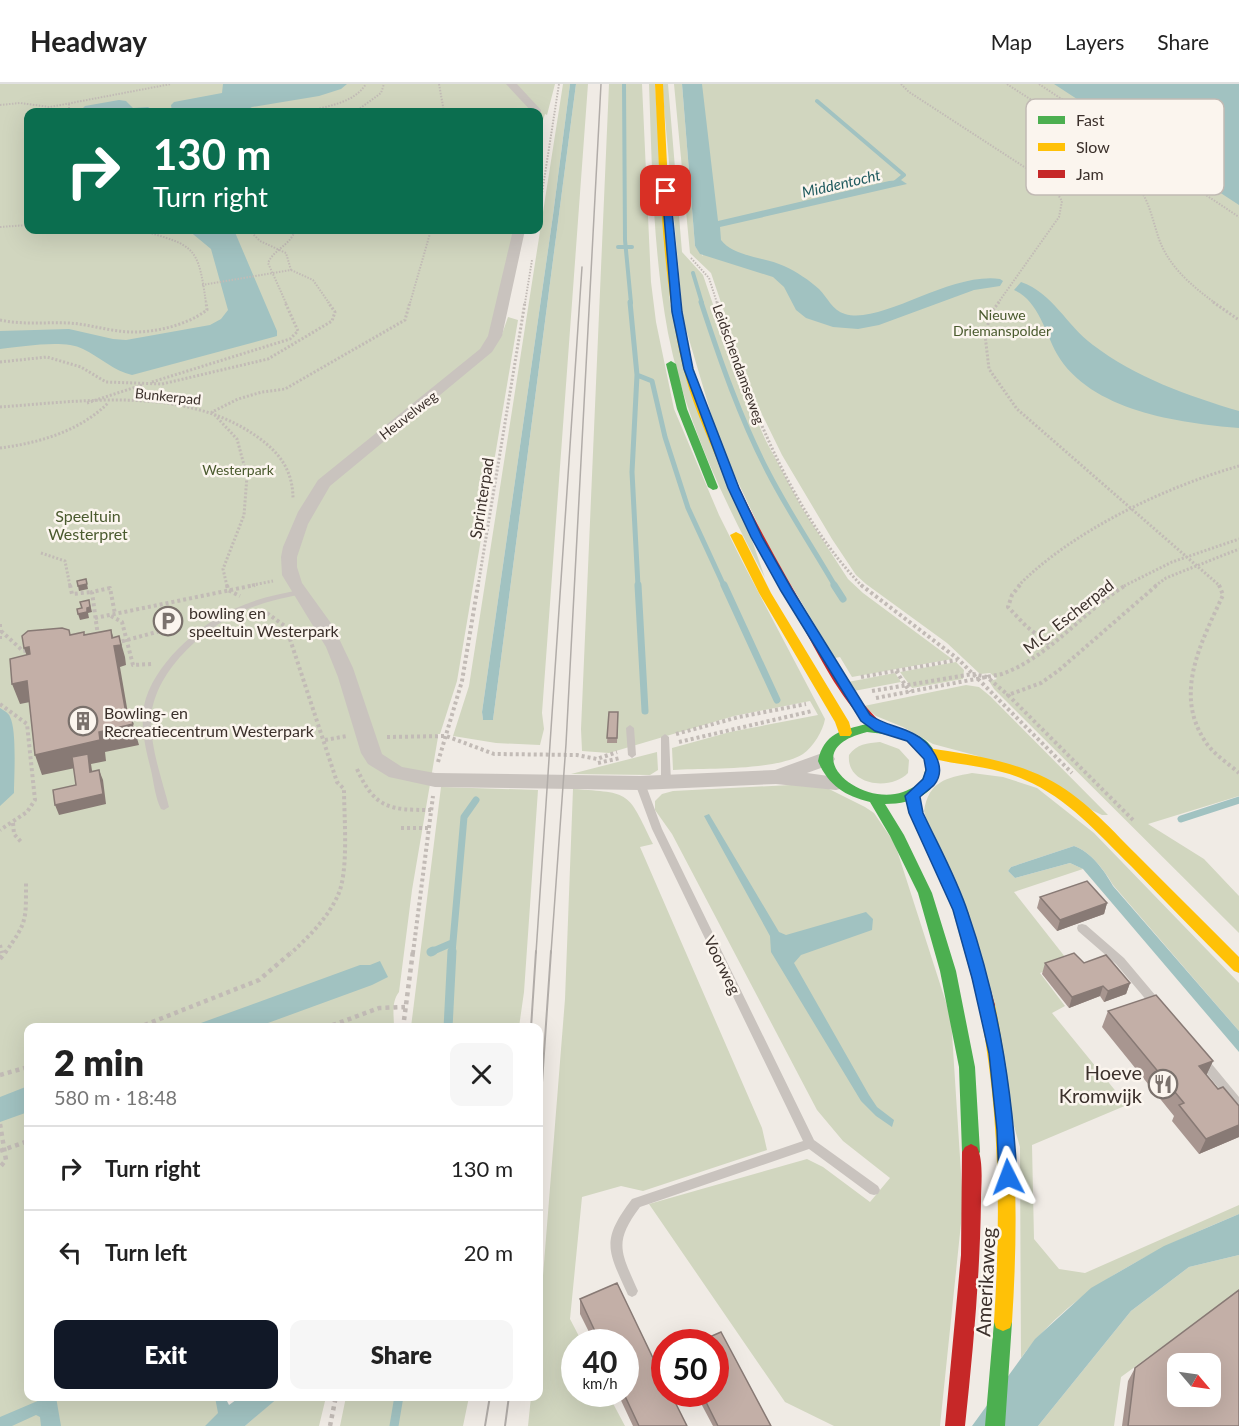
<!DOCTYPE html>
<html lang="en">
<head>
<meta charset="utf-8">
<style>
  :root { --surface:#fff; --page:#f6f6f6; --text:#222; --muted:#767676; --line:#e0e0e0; --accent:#111827 }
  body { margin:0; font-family:Lato,sans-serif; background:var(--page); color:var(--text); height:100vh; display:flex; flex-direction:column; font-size:22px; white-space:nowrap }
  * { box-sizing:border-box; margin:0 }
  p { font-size:20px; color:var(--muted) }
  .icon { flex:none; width:33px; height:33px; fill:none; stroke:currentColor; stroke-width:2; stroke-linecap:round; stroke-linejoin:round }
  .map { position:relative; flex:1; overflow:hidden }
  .sheet { position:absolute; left:24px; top:939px; width:519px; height:378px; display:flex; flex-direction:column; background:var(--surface); border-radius:12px; box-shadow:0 6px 24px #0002 }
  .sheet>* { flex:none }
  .hud { position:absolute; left:24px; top:24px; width:519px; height:126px; border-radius:12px; box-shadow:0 6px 24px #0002; background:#0b6e4f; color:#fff; overflow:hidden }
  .needle { width:39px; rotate:119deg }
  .tools { position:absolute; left:1167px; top:1269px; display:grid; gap:12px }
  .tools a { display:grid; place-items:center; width:54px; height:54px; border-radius:12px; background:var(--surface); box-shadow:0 6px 24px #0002; font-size:30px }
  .speed { position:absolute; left:561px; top:1245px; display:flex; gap:12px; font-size:30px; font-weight:700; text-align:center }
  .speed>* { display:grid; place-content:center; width:78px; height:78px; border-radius:50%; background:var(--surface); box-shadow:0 6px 24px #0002; line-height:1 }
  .speed small { font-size:15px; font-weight:400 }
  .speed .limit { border:9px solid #d22; background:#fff; color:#111 }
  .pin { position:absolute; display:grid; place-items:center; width:51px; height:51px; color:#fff; margin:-26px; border-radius:12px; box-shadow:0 3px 9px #0006 }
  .me { position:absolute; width:66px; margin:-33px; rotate:357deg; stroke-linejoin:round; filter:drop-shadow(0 0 4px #0008) }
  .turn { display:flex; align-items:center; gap:21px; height:126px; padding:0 30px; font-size:27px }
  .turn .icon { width:78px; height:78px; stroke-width:2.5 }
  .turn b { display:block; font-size:42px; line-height:51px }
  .round { display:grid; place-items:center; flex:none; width:63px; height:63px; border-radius:12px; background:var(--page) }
  .overview { display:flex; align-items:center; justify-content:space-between; height:102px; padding:0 30px }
  h1 { font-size:36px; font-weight:800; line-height:45px }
  .action { display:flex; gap:12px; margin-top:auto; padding:12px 30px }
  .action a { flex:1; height:69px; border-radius:12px; background:var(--accent); color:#fff; font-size:24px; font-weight:800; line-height:69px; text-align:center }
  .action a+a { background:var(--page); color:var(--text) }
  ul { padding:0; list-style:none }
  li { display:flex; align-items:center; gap:18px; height:84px; padding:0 30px; border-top:2px solid var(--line) }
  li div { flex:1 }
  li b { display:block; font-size:22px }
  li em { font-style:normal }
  header { display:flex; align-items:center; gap:36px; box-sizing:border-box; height:84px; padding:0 30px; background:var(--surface); border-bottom:2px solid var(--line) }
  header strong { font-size:28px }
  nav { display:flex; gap:33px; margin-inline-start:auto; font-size:21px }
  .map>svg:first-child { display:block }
  .green { fill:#d1d6bf }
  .water { fill:#a1c2c1 }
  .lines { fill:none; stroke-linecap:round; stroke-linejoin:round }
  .stream-far3 { stroke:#a1c2c1; stroke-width:4 }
  .stream-far2 { stroke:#a1c2c1; stroke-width:5 }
  .stream-far1 { stroke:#a1c2c1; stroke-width:7 }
  .stream { stroke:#a1c2c1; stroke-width:9 }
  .path-far3 { stroke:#c2bbb6; stroke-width:2; stroke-dasharray:1.5 1.5; stroke-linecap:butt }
  .path-far2 { stroke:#c2bbb6; stroke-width:3; stroke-dasharray:2 2; stroke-linecap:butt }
  .path-far1 { stroke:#c2bbb6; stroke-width:4; stroke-dasharray:3 3; stroke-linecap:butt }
  .path { stroke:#c2bbb6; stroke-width:4.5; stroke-dasharray:4 4; stroke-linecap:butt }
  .lane { fill:#c9c3be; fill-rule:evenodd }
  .street { fill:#c9c3be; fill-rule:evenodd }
  .fast { fill:#4caf50; fill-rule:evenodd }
  .slow { fill:#ffc107; fill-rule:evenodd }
  .jam { fill:#c62828; fill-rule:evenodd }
  .tram-far1 { stroke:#b1aca8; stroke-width:1.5 }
  .tram { stroke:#b1aca8; stroke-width:2 }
  .wall { fill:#a89690 }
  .shaded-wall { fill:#887a75 }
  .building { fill:#c3afa7; stroke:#887a75; stroke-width:1.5; fill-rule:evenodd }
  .route { fill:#1a73e8; stroke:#114b97; stroke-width:1.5 }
  .labels { text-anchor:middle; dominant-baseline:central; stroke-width:5; stroke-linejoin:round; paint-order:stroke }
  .far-park-label { font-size:14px; fill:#4a5a2e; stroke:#fbf5ee }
  .far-street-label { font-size:14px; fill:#3b302b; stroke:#fbf5ee }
  .far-water-label { font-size:15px; font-style:italic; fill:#1f5a5e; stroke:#fbf5ee }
  .street-label { font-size:16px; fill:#3b302b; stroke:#fbf5ee }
  .park-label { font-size:16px; fill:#4a5a2e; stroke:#fbf5ee }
  .poi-label { font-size:16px; fill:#3b302b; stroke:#fbf5ee; text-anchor:start }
  .near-poi-label { font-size:20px; fill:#3b302b; stroke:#fbf5ee; text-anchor:end }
  .near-street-label { font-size:20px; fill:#3b302b; stroke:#fbf5ee }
  .key { fill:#fbf5ee; stroke:#c1bab4; stroke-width:1.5 }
  .key-label { font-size:16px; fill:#3b302b }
</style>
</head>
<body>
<header>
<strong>Headway</strong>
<nav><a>Map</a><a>Layers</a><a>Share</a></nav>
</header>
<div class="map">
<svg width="1239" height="1342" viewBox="0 0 1239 1342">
  <rect width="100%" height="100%" fill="#f0ebe5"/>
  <path class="green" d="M0,0h555l-8,31 -2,-1 -6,19 -1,-21h-510v118h488l-16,86 1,21 7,-20 10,3 -61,361 -17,53h-3l1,3 -26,153 -13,102c-8,10 -5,24 -5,35l-366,1v368l192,1 1,29h-221z
    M563,0h7l-17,131 -71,497 1,8h10l83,-636h12l-46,629 2,16 -4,16 -44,-2 -43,-7 16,-50z
    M609,0h33l9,198 5,40 18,87 45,106 24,48 82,156c-2,12 -12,28 -22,35 -28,17 -96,14 -130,16l-1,-22 58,-16 88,-17 -8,-14 -76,15 -125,37 -27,-2 -1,-22z
    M649,0h6l15,219 95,275c-41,-77 -80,-158 -97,-245 -15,-81 -16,-167 -19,-249z
    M662,0h6l14,168 21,23 35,103 28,63 36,67 46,71 15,14 89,66 -100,18 -12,-20 -5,1 -64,-106 -51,-108 -37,-125z
    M674,0h8l13,162 8,10 -16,-172h552v712l-91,28 56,35 35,37v37l-245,-244 -5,-8 8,-2 -7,-6 -10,1 -33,-31 -81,-59 -10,-9 -24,-36 -50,-84 -30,-61 -41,-121 -21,-20z
    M956,578l8,8 -1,9 -51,9 -12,-16z
    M895,589l6,9 -47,9 -6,-9z
    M966,601l13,2 11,9 118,119h-6l-124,-59 -45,-12 -30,-17 -27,-11 -12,-10z
    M880,658l19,7 10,11 -1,13c-17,18 -62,13 -59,-18 8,-11 18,-12 31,-13z
    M657,668l1,18 -8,5 -79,-1z
    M972,689l31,4 34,11 57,45 145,150v48l-126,-146c-9,-15 -22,-33 -39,-39l-63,21 -3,4 7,7 55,-15 13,6 -69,23 55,70 -29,11 25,33 -13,7 75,92 -95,40 2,94 25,30 26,4 154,-68v9c-81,34 -164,71 -218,144l-1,-211 -96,-336c5,-30 22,-33 48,-38z
    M810,700l19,5 36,18 9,6 21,31 56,174 12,186 -23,222h-106l-49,-24 -136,-198 158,-45 16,8 47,35 20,-24 -47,-37 -26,-31 -145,-276 -17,-24v-9l7,-7 11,-3z
    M441,703l97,3 -14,202 -5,35h-108z
    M573,705c59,4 54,2 80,55l-13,3 122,281 5,22 -124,41 -22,-5 -39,11 -12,122 12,23h-8v52h34l17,32h-97l3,-29 7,-1 1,-70 26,-327z
    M1239,1171v36l-118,86 -7,49h-76l93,-115 58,-44z
    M279,1312l47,1 -7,29h-74z
    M346,1313v-1l123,1 -6,29h-123z"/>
  <path class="water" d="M223,0h124l-6,5 -22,7 -67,11 -9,5h-71l-1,-7 3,-3 48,-9z
    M570,0h6l-83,636h-10l-1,-8 71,-497z
    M682,0h20l16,137 171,-40 12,-1 6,4 -187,43 1,13c13,17 44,17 63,26 13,6 25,14 35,23 9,9 13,21 26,25 37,11 104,-42 155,-35l3,2 -3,5 -26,4 -95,35 -21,4 -25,-2 -27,-9 -10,-8 -12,-23 -11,-10 -73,-23 -5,-8z
    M1054,0h185v121z
    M119,16l7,1 7,7 15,-1 8,5h-75v-2l4,-4z
    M188,146h46l43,101v5l-145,39c-18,-4 -32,-18 -49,-26 -20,-10 -60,-2 -83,0v-18l69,-2 44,10 13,1 84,-15 11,-6 7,-9 -17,-61z
    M1021,198c32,11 45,43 72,63 42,32 95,51 146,66v17c-60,-5 -149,-17 -182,-74 -12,-22 -19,-54 -43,-64z
    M0,624c3,2 9,5 10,9 7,13 4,60 4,76l-14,13z
    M709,730l70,118 7,3 80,-23 7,7 -1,11 -71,25 -7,8 75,132 8,12 17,13 -2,7 -16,-11 -15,-15 -90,-149 -1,-16 -66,-120z
    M1074,762c17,6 30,24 39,40l126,145v21l-156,-183 -13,-6 -55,15 -7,-7 3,-4z
    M380,877l8,16 -16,8 -115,42h-67l170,-62h10z
    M28,1002v26l-28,10v-25z
    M1239,1130v41l-50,12 -58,44 -93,115h-66l63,-87 56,-51 73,-42z
    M47,1313h9l5,29h-20l-1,-9 -4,-2 -24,11h-12v-9z
    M215,1313h10l4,8 11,-8h39l-34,29h-40l13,-13z"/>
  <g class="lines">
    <path class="stream-far3" d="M624,0l1,156 6,63
      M817,17l87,74 -11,9
      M618,163h14
      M693,189l9,30"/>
    <path class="stream-far2" d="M630,218l7,73 -5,97 6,114
      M701,218c19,58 39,116 67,170 20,39 45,76 67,114
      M637,291l15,6 13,56 23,71 36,78"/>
    <path class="stream-far1" d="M638,501l7,126
      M724,501l53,115
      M834,501l9,14
      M1181,735l58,-19
      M431,868l21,-9
      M452,869l12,-136 12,-17"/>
    <path class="stream" d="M431,868l2,-1
      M448,944l4,-77
      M394,1342l5,-30"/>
    <path class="path-far3" d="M439,0l5,28
      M901,0l8,8 143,93 10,16 -3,16 -61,86
      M1007,0c46,31 99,58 132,104 11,15 14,34 20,51 10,28 33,47 56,64
      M1039,0l200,133
      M69,20v8
      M0,21l20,-2 30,4 121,-23
      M308,28c20,-7 45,-8 58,-28
      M355,28l26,-19 3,-9
      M538,135l21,-135
      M0,143l28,-2
      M140,146c55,16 58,15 66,73
      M691,174l18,20 8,25
      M291,186l22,10 16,23
      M202,201l89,-15 -5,-17 -26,-12 -11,-11
      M286,219l-18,-40c6,-14 23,-18 27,-33
      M410,219l21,-73
      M525,219l7,-43"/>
    <path class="path-far2" d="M717,218c30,96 74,211 145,284
      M999,218l-8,11 -6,22 4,34 28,40 203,177
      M1213,218l26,18
      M0,236c23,5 46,2 69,3 17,1 33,6 50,8 28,4 65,-4 88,-21l-1,-8
      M0,278l47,-5 34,10 25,15 56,2 106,-25 64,-38 3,-9 -7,-10
      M152,298l138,-43 8,-8 -13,-29
      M87,319l55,-18
      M0,323c85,-6 186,-22 259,31 22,16 34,34 34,61
      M0,364c39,-5 80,-17 108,-45
      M41,469l24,8 5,25
      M227,502l-4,-17 21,-54 3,-39 -10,-37 -25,-27 26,-13 24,-7 23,-3 120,-69 5,-18
      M248,502l25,-5
      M478,502l47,-284
      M1018,502c54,-55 147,-99 221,-120
      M1124,502l48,-24 67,-23
      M1155,502l11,-8 73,-29"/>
    <path class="path-far1" d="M70,501l2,9 20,-2
      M227,501l1,5 12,6
      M861,501l97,74 114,114
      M1020,501l-8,10 -4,12 18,19 24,19
      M1219,501l4,10c-21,46 -50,98 -18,146 8,13 23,22 34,32
      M267,529l19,14 51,155 7,7c0,28 5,82 -6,106 -9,21 -30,43 -47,58
      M111,532l11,6 11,43 19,-1
      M95,534l160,-33
      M0,540v18
      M1,547l22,20 5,-1
      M98,552l-6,-44 18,-4 5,26
      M116,559l48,-13
      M896,587l14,21
      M861,593l96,-17
      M872,607l101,-17 14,3 21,18
      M876,614l126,-24c49,-18 80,-62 124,-89
      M0,620l27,20 8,76 -8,12 -27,18
      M676,650l63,-17 67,-13
      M387,653l59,-1 48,18 83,1 20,4 20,-7
      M325,656l22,-4
      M679,658l133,-31
      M438,678l24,-81 16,-96
      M598,679l22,-5
      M357,685c18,40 33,41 74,41
      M1133,736l-125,-125 33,-12 17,-12 99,-86
      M13,739l1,11 8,9
      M401,744h27
      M0,861l2,8
      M5,869c22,-31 21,-32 21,-70
      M413,869l20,-157"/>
    <path class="path" d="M0,875l6,-8
      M137,944l122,-48 34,-29
      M325,944l54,-20 26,-1
      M403,944l10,-77
      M0,991l28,-8
      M0,1040l6,36 -6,7
      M0,1067l28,-10
      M330,1342l6,-30"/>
    <path class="lane" d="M300,506l4,2 -1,2c-20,4 -39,8 -58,16 -41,17 -93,63 -94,111 0,29 11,58 18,86l-5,3 -3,-1c-6,-12 -7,-26 -10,-39 -5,-20 -11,-43 -7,-64 8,-40 54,-81 90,-97 21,-10 44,-15 66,-19z
      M630,641l4,3 2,27 -4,3 -4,-3 -2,-27z
      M665,650l4,3 2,45 -5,3 -5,-3v-45z
      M640,696l5,3 17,46 152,311 64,46 2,4 -2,4 -4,1 -4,-1 -61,-45 -169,58c-27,36 -19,45 -2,84l-2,4 -4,2 -4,-2c-20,-44 -28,-54 4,-96l171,-58 -151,-312 -17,-46z
      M1082,840l4,1 38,33 37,44 1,3 -1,3 -4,1 -4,-1 -37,-44 -38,-33 -1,-3 1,-3z
      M1202,971l4,2 33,40v13l-4,-2 -37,-45 -1,-3 1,-3z"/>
    <path class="street" d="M506,0h11l24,26v4l-9,-2z
      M513,146h12l-23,106 -10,16 -162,134 -22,38 -11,33v10l5,16 31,43 20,42 29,86 20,13 33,6 205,3 135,-6 50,-18 7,2 3,5 -3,5 -25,9 36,5 3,5 -3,5 -7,2 -60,-6 -136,6 -205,-3 -46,-10 -21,-13 -7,-11 -23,-76 -12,-30 -44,-72 -1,-18 2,-10 15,-35 20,-32 162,-131 8,-13z"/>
    <path class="fast" d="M671,277l5,3 11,45 31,78 -1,2 -4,1 -5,-3 -31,-78 -11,-45z
      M867,640c19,1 42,4 58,16 17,14 19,39 1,53 -11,8 -27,11 -41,11l19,31 28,58 24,78 19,96 5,85 -3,5 -6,3 -6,-3 -3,-5 -3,-85 -19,-96 -22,-78 -28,-57 -20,-34c-25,-6 -42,-17 -52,-41 6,-28 24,-31 49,-37zM867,648c22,2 62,8 58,39 -2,13 -12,17 -22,21 -44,16 -111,-42 -36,-60z
      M1003,1229l7,3 2,6 -7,104h-20l9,-104 2,-6z"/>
    <path class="slow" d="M655,0h8c5,95 7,191 30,283 8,33 23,64 35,95l-5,3 -5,-3c-13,-31 -27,-62 -35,-95 -22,-92 -23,-189 -28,-283z
      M736,448l6,3 29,58 78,129 3,11 -2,3h-10l-5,-14 -76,-129 -29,-58z
      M927,664c41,6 82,12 119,30 36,18 62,48 90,76 34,34 69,69 103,103v16l-5,-2c-35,-35 -69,-70 -103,-105 -33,-32 -63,-68 -106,-86 -33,-15 -69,-14 -103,-24l-2,-3z
      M987,915l6,1 2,5c22,106 24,210 17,317l-2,6 -7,3 -7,-3 -2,-6c7,-107 6,-211 -15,-317l2,-5z"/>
    <path class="jam" d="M723,375l5,3c24,57 55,109 85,162 21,36 39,73 71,101l2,3 -2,3h-10c-32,-29 -51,-68 -72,-106 -31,-53 -61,-106 -84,-163z
      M912,707l7,5 4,17 45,99 27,93 -2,5 -6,1 -6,-1 -2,-5 -25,-93 -45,-99 -4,-17z
      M971,1060l6,3c7,14 4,38 4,54 -1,75 -8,150 -16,225h-20l16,-171 1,-103 3,-5z"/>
    <path class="tram-far1" d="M536,869l46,-686
      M551,869l15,-209 35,-660"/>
    <path class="tram" d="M531,944l5,-77
      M538,1057l13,-190
      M485,1342l5,-30
      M505,1342l4,-30"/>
  </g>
  <path class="wall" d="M609,628h9l-1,31h-10z
    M1040,813l67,6 -3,11 -47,17 -20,-23z
    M1045,879h39l46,20 -4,11 -22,8 -4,-6 -31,12 -27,-34z
    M1108,927l105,50 -7,14 12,14 21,17v31l-40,17 -27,-33 2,-5 -72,-89z
    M617,1199l47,98v13h7l16,32h-54l-15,-32h8v-52h-32l-14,-28v-15z
    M1135,1284l104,58h-117l6,-45z
    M696,1310h20l55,32h-58z"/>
  <path class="shaded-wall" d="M86,495l2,10 -9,2 -1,-5z
    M89,516l3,12 -4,1 1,5 -9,2 -2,-6 9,-6z
    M111,546l5,16 3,-10 6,21 1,8 -6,2 10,58 1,-7 8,27 -34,7 1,9 -15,3 3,19 -4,-11 -1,-7 -47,10 -7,-20 64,-23 28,-13z
    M29,563l2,21 -7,-20z
    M27,597l8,20 -15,3 -8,-20z
    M99,686l4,10 3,24 -47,11 -4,-10z
    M1107,819l-3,11 -47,17 3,-11z
    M1130,899l-4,11 -22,8 4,-11z
    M1103,902l-3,10 -31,12 3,-11z
    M1213,977l-7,15 -7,-10z
    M1239,1041v12l-40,17 7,-15z"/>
  <path class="building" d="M86,495l1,5 -9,2 -1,-5z
    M89,516l1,7 -3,1v4l-9,2 -1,-5 5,-1 -2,-6z
    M62,544l7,2 1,5 14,-3v3l27,-5 1,8 7,-2 2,9 -7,1 13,73 4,-1 2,6 -34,8 1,8 -65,15 -8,-74 -15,3 -2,-25 20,-5 -1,-7 -5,1 -2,-12 6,-5z
    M609,628h9l-1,26h-10z
    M88,670l2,18 9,-2 4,24 -48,11 -2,-15 23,-5 -4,-28z
    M1087,797l20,22 -47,17 -20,-23z
    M1074,869l10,10 22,-8 24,28 -22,8 -5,-5 -31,11 -27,-34z
    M1156,911l57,66 -14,5 19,23 5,-2 16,19v19l-33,14 -27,-34 5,-2 -76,-92z
    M617,1199l47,98v13h7l16,32h-48l-15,-32h2v-52h-26l-20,-43z
    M1239,1206v136h-111l7,-58zM1178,1280h32v32h-32z
    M721,1248l50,94h-53l-16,-32h14v-52h-18z"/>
  <path class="route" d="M666,105l4,2 12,121 11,57 46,119 23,49 31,54 77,124c14,10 29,11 44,19 16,8 35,33 20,51 -4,4 -10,8 -14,12l3,16c15,32 34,66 45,100 30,87 44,173 49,264l-3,6 -6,2 -6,-2 -3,-6 -2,-47 -8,-77 -17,-75 -19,-68 -44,-97 -4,-17 18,-17 3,-9 -2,-11 -17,-18 -32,-10 -14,-10 -80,-130 -30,-54 -23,-49 -44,-119 -12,-57 -10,-121z"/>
  <defs>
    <g id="parking-ring" transform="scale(1.5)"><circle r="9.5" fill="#fbf5ee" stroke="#7a716c" stroke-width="1.5"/><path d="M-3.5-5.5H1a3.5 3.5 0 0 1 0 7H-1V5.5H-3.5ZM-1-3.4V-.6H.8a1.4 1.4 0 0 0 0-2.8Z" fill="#7a716c"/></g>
    <g id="building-ring" transform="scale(1.5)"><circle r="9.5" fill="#fbf5ee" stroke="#7a716c" stroke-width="1.5"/><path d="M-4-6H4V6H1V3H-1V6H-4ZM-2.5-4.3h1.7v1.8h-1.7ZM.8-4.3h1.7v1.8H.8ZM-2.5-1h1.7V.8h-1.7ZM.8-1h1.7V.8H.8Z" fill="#7a716c"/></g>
    <g id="restaurant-ring" transform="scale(1.5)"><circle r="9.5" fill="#fbf5ee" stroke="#7a716c" stroke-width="1.5"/><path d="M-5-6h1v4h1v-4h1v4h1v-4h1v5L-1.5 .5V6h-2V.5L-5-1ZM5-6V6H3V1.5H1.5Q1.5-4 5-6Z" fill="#7a716c"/></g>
  </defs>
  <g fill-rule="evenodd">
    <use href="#parking-ring" x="168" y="537"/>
    <use href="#building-ring" x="83" y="637"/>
    <use href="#restaurant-ring" x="1163" y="1000"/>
  </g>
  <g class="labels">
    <g class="far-park-label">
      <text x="1002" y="230">Nieuwe<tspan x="1002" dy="16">Driemanspolder</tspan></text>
      <text x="238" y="385">Westerpark</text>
    </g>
    <g class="far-street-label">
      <text transform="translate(739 280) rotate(70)">Leidschendamseweg</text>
      <text transform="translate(168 312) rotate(6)">Bunkerpad</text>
      <text transform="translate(408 331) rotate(-38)">Heuvelweg</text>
    </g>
    <g class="far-water-label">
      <text transform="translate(841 99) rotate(-13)">Middentocht</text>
    </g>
    <g class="street-label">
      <text transform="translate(481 414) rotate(-81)">Sprinterpad</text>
      <text transform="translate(1068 532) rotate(-38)">M.C. Escherpad</text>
      <text transform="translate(723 881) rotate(64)">Voorweg</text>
    </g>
    <g class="park-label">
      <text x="88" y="431">Speeltuin<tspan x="88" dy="18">Westerpret</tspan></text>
    </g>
    <g class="poi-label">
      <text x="189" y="528">bowling en<tspan x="189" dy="18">speeltuin Westerpark</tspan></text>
      <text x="104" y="628">Bowling- en<tspan x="104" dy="18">Recreatiecentrum Westerpark</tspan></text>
    </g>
    <g class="near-poi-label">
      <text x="1142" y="988">Hoeve<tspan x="1142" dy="23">Kromwijk</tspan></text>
    </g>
    <g class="near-street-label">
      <text transform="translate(985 1198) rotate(-87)">Amerikaweg</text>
    </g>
  </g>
  <rect x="1026" y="15" width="198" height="96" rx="9" class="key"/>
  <rect x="1038" y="32" width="27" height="8" fill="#4caf50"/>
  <rect x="1038" y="59" width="27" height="8" fill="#ffc107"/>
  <rect x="1038" y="86" width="27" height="8" fill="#c62828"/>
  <g class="key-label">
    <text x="1076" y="42">Fast</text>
    <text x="1076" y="69">Slow</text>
    <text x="1076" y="96">Jam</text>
  </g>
</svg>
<div class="tools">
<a><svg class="needle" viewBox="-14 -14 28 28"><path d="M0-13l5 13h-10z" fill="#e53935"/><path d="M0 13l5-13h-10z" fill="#767676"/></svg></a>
</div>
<div class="speed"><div>40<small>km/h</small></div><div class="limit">50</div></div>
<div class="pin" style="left:666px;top:107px;background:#d93025"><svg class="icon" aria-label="arrive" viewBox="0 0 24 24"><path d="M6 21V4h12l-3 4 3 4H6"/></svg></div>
<svg class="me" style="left:1008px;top:1093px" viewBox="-20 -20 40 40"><path d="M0-17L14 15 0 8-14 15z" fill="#1a73e8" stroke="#fff" stroke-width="4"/></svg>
<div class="hud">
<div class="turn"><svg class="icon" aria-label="right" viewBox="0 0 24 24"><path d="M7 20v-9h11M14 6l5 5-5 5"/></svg><div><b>130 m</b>Turn right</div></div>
</div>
<section class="sheet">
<div class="overview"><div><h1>2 min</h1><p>580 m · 18:48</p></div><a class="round"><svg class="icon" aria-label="close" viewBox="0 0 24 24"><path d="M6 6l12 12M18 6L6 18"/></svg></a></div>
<ul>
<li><svg class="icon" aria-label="right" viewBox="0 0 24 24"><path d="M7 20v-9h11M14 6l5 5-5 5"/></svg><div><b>Turn right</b></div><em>130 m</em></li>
<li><svg class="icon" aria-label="left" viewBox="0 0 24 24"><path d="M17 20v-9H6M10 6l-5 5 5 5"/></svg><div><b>Turn left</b></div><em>20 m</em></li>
</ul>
<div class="action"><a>Exit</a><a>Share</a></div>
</section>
</div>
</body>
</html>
